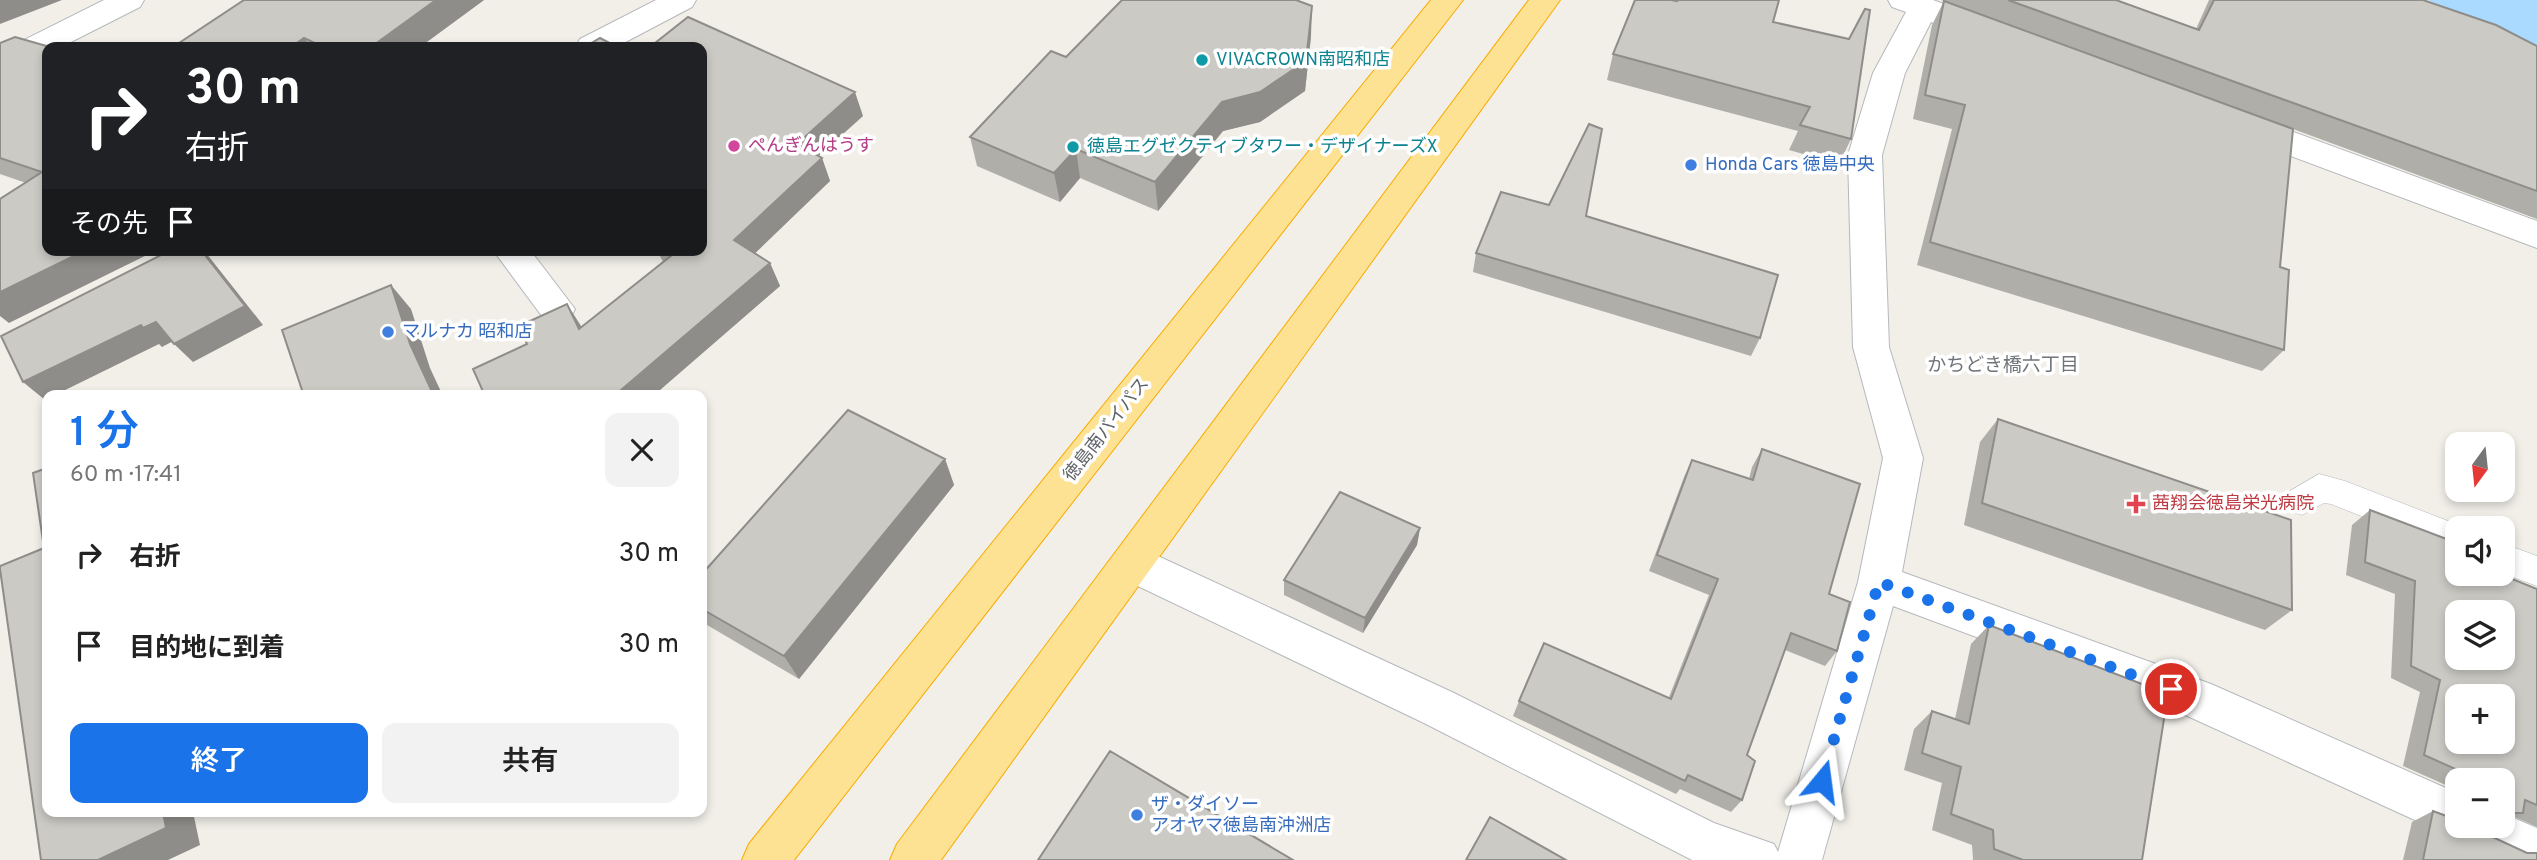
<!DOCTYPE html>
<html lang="ja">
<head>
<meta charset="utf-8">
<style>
  :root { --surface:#fff; --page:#f2f2f2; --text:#222; --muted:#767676; --accent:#1a73e8 }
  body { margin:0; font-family:Overpass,"Noto Sans JP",sans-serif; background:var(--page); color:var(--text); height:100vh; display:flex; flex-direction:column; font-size:26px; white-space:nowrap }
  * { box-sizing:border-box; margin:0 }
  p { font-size:23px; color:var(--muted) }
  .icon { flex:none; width:38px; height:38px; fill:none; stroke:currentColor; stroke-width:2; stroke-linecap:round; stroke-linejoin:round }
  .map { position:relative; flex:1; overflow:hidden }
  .details { position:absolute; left:42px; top:390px; width:665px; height:427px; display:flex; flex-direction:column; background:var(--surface); border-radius:14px; box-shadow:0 4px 10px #0003 }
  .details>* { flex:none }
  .guide { position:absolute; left:42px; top:42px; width:665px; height:214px; border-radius:14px; box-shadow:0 4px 10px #0003; background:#202124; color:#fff; overflow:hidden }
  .needle { width:46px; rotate:195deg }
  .tools { position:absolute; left:2445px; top:432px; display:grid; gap:14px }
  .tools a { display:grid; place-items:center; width:70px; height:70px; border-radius:14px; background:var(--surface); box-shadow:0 4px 10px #0003; font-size:35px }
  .pin { position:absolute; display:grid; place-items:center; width:60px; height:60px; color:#fff; margin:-30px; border:4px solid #fff; border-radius:50%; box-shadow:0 2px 7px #0007 }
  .me { position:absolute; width:77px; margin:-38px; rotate:16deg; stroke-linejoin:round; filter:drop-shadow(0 0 5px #0008) }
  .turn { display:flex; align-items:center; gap:24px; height:147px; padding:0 28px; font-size:32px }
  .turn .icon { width:91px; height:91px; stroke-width:2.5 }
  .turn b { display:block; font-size:49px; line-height:60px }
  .then { display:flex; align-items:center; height:66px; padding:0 28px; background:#0003; gap:14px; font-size:26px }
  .round { display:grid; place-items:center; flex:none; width:74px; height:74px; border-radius:14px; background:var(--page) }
  .overview { display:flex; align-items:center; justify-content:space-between; height:119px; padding:0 28px }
  h1 { font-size:42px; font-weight:600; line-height:52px; color:var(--accent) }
  .primary-button { display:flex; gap:14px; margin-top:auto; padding:14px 28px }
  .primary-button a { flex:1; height:80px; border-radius:14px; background:var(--accent); color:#fff; font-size:28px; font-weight:600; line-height:80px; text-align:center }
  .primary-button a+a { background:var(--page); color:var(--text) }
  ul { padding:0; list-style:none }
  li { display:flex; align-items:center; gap:21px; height:91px; padding:0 28px }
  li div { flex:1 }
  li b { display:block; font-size:26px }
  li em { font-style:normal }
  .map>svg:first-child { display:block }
  .water { fill:#aadaff }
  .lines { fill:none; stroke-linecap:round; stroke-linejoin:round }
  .lane-casing { stroke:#b5b8bc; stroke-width:1 }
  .street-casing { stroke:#b5b8bc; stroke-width:2 }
  .highway-casing { stroke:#f9ab00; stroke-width:2 }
  .lane { fill:#fff; fill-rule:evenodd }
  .street { fill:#fff; fill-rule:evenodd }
  .highway { fill:#fde293; fill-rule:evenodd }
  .wall { fill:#afaea9 }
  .shaded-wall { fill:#8f8d8a }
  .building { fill:#cccac5; stroke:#8f8d8a; stroke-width:2; fill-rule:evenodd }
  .route { stroke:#1a73e8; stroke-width:12; stroke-dasharray:0 21.6 }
  .culture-dot { fill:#0f9aa8; stroke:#fff; stroke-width:2.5 }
  .hotel-dot { fill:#d1479c; stroke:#fff; stroke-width:2.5 }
  .shop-dot { fill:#3f7fe0; stroke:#fff; stroke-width:2.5 }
  .health-dot { fill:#e0444e; stroke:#fff; stroke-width:2.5 }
  .labels { text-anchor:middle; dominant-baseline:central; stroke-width:7; stroke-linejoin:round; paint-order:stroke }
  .culture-label { font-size:18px; fill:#0d838f; stroke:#fff; text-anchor:start }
  .hotel-label { font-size:18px; fill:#b23c85; stroke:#fff; text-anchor:start }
  .shop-label { font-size:18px; fill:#366cbe; stroke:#fff; text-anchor:start }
  .street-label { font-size:18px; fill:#5f6368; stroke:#fff }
  .health-label { font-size:18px; fill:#be3a42; stroke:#fff; text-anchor:start }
  .neighbourhood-label { font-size:19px; fill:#70757a; stroke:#fff }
</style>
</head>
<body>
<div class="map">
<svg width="2537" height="860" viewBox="0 0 2537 860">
  <rect width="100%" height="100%" fill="#f1efe8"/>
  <path class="water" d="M2428,0h109v53z"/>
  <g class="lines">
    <g class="lane-casing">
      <path id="lane" d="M2319,474l26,7 121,47h-9v26l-126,-50 -7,-1 -22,12 -12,-4 -4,-10 4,-10z
        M2502,543l35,13v30l-35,-13z"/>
    </g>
    <g class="street-casing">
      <path id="street" d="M104,0h40l-4,7 -79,40h-14v7l-47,22v-24z
        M656,0h40l-4,7 -76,40h-41l5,-8z
        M1888,0h45l65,24 5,7 -5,7 -11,3 -56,-19 -26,51 -23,82 7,192 34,111 -21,114 309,112 246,109v33h45v-13l35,15v32h-34l-39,-18 -2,-5 -5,1 -16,-6 -258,-118 -290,-108 -71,254h-130l-268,-137 -305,-146 -6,-13 6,-13 14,-5 14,5 307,142 260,130 60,21 4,8 80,-270 25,-124 -30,-111 -5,-192 25,-82 33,-61 -14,-5z
        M2244,114l293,107v27l-305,-114 -4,-8 4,-8z
        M493,250h37l45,59 -5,10 -13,4 -13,-4z"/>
    </g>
    <g class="highway-casing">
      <path id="highway" d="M1431,0h32l-669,860h-52l7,-16z
        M1529,0h31l-619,860h-51l7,-16z"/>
    </g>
    <use href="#lane" class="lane"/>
    <use href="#street" class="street"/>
    <use href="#highway" class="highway"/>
  </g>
  <path class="wall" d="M484,0l-64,47h-247z
    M1941,0h175l80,29 13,-29h214l114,46v173l-244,-90 -13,138 4,83 -22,21 -345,-106 35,-136 -39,-10 19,-94 12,-24z
    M1773,22l78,117 -12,25 -50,-14 9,-19 -191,-51 6,-26z
    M1311,36l-6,55 -45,31 -37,9 -65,80 -78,-33 -20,24 -83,-36 -7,-29 96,-80z
    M0,43l50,4 -3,203 -38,73 17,-140 -26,-9z
    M863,116l-45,40 4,2 8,23 -75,72 15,10 10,23 -127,110h-168l97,-69 81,-65 -3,-6 -8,-6h50z
    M1586,216l174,122 -9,18 -278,-84 3,-19z
    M1998,419l294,191 -27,20 -301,-105 16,-83z
    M1762,449l67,145 8,57 -12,15 -40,-16 -38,105 -5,45 -11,12 -51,-23 -4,5 -163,-78 6,-15 150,-4 40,-102 -60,-24 35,-94 8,-17 57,19 3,-12z
    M945,459l9,26 -155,194 -97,-57v-48z
    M2370,510l87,64 80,15v238l-22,-10 -13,5v-42h-45v10l-54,-24 17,-74 -29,-14 4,-84 -49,-19 6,-50z
    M1420,528l-3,17 -54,88 -79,-38v-15z
    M1989,625l153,235h-169l-1,-15 -40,-15 10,-47 -38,-13 10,-41 18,-18 23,8 16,-75z
    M2433,811l53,23 51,26h-134l9,-38z"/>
  <path class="shaded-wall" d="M0,0h62l-62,24z
    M436,0h48l-64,47h-49z
    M1312,6l-1,30 -6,55 -45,31 -37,9 -65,80 -3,-29 67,-80z
    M304,38l7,9h-20z
    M855,92l8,24 -57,51 -9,-23z
    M1076,149l4,29 -20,24 -6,-29z
    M822,158l8,23 -85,82 -11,-23z
    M86,250h71l-148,73 -9,-7v-24z
    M201,250h2l7,8 53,67 -70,37 -19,-18z
    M770,263l10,23 -127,110h-39z
    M391,285l20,24 19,59 13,28h-9l-24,-52z
    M567,304l14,22 12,24 -14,-21z
    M156,322l19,18 -13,7 -3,-3 -106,52h-6v2l-2,2 -22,-18 118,-57z
    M945,459l9,26 -155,194 -15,-23z
    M1420,528l-3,17 -54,88 2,-15z
    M163,812h30l7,33 -32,15h-70z"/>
  <path class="building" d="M244,0h192l-65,47h-48l-19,-9 -13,9h-118z
    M1122,0h174l16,6 -6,55 -46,31 -38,10 -67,80 -79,-33 -22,24 -84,-36 81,-86 15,6z
    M1635,0h36l6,1v-1h102l-6,22 76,17 16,-30 5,1 -19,129 -51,-14 10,-18 -197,-53z
    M2008,0h108l83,30 15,-30h209l73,25 41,21v145z
    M1944,1l349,128 -13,138 9,3 -5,80 -354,-108 35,-137 -40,-10z
    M688,17l167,75 -58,52 25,14 -88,82 36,23 -156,133h-129l-12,-27 54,-25 -8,-18 48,-22 12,25 93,-74 -7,-5h37v-203h-52z
    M15,37l35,10h-3v203h39l-86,42v-93l42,-27 -42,-14v-115z
    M600,38l17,9h-32z
    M1589,124l13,5 -16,87 192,59 -18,63 -284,-85 25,-61 48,13z
    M171,250h30l44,56 -71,38 -18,-22 -13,6 -2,-3 -118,57 -22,-46z
    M391,285l19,59 24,52h-130l-22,-66z
    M848,410l97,49 -161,197 -82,-47v-35z
    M1998,419l293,101 1,90 -310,-107z
    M1762,449l98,35 -31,110 21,8 -13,49 -46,-18 -44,122 8,6 -13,39 -54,-25 -3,6 -166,-80 25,-58 127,56 47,-120 -61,-24 35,-95 61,20z
    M47,468v344h116l3,16 -68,32h-57l-41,-291v-3l44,-18 -11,-75z
    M1340,492l80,36 -55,90 -81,-38z
    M2370,510l87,33v31h43l37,15v216l-12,-5 -2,13h-21v-33h-22l-56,-25 16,-75 -29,-14 4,-85 -50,-19zM2457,612h45v46h-45zM2457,696h45v46h-45z
    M1989,625l171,66 4,28 -22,141h-119l-29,-11 -1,-19 -42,-16 10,-47 -39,-14 10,-42 37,13z
    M1110,751l183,109h-255z
    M2433,811l24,9v6h16l10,4 3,4 41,19h10v7h-114z
    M1490,817l76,43h-100z"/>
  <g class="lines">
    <path class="route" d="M1822,781l57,-199 292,107"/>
  </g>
  <g class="culture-dot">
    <circle cx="1202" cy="60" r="7"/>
    <circle cx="1073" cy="147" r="7"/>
  </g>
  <circle class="hotel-dot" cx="734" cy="146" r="7"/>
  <g class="shop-dot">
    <circle cx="1691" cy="165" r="7"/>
    <circle cx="388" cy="332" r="7"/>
    <circle cx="1137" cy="815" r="7"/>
  </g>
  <path class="health-dot" d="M2132.5 493.5h7v7h7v7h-7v7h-7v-7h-7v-7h7z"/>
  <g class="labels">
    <g class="culture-label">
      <text x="1216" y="60">VIVACROWN南昭和店</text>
      <text x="1087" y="147">徳島エグゼクティブタワー・デザイナーズX</text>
    </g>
    <g class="hotel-label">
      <text x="748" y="146">ぺんぎんはうす</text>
    </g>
    <g class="shop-label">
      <text x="1705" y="165">Honda Cars 徳島中央</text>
      <text x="402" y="332">マルナカ 昭和店</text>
      <text x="1151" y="805">ザ・ダイソー<tspan x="1151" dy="21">アオヤマ徳島南沖洲店</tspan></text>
    </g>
    <g class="street-label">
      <text transform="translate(1107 430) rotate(-52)">徳島南バイパス</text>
    </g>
    <g class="health-label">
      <text x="2152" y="504">茜翔会徳島栄光病院</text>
    </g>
    <g class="neighbourhood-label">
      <text x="2003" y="366">かちどき橋六丁目</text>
    </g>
  </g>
</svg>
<div class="tools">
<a><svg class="needle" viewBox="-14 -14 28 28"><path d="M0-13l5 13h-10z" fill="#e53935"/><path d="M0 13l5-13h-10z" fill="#767676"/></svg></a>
<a><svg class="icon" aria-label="sound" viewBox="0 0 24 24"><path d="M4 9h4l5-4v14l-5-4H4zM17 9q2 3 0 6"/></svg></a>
<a><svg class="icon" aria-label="layers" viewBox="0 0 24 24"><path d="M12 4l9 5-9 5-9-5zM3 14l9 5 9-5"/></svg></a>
<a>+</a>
<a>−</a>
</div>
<div class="pin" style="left:2171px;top:689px;background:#d93025"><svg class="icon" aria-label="arrive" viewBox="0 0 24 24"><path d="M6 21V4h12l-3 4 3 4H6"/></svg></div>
<svg class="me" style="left:1822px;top:781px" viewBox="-20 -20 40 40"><path d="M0-17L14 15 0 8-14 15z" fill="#1a73e8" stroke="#fff" stroke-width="4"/></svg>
<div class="guide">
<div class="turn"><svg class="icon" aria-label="right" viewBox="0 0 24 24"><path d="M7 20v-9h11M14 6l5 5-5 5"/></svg><div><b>30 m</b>右折</div></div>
<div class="then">その先<svg class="icon" aria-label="arrive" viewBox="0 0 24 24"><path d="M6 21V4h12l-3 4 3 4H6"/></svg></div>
</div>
<section class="details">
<div class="overview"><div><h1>1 分</h1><p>60 m · 17:41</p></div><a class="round"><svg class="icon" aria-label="close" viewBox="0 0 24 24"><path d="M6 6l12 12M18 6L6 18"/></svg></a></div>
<ul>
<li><svg class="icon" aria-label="right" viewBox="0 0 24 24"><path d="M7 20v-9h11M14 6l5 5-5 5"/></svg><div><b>右折</b></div><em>30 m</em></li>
<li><svg class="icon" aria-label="arrive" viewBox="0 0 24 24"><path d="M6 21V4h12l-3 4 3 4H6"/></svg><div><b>目的地に到着</b></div><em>30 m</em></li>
</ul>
<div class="primary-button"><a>終了</a><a>共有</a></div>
</section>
</div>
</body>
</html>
